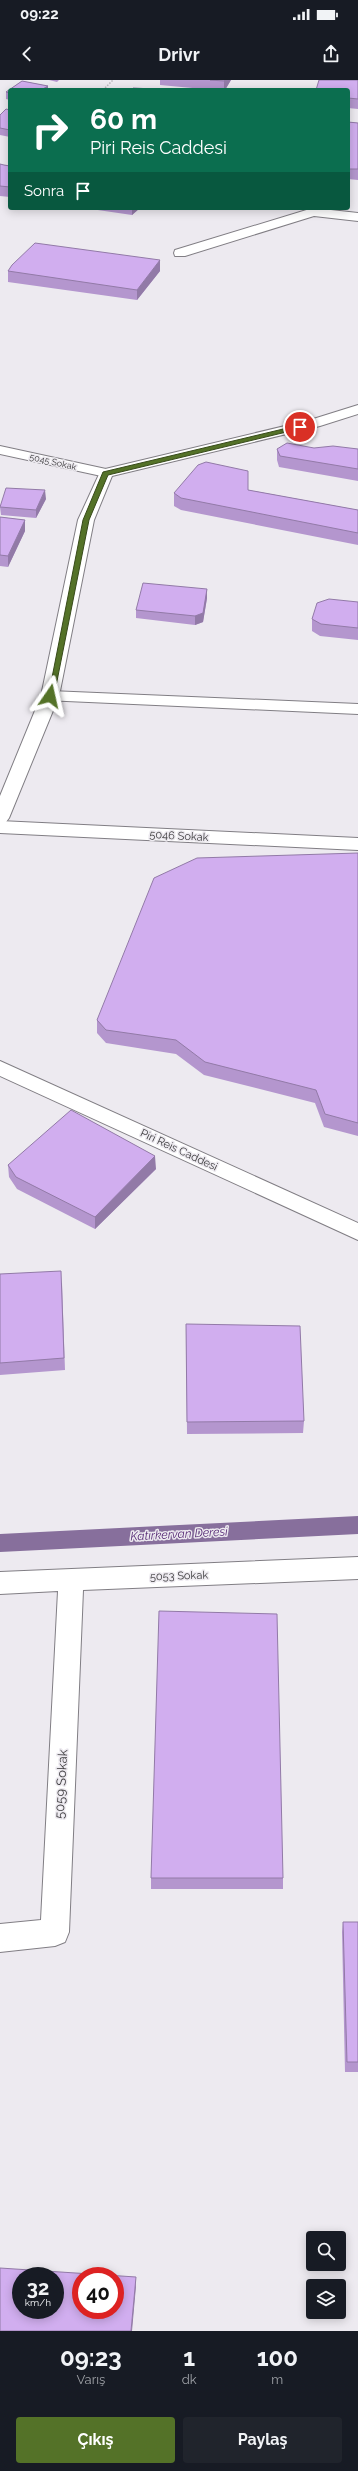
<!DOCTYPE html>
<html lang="tr">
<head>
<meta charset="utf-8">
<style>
  :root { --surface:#171b24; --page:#20242c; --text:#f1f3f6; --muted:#9ea1a6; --accent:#547228 }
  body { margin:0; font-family:Raleway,sans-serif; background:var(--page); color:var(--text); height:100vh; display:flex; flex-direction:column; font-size:15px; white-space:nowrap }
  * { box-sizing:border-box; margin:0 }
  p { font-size:13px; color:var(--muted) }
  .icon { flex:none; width:22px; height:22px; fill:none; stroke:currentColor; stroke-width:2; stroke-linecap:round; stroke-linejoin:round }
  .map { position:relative; height:2251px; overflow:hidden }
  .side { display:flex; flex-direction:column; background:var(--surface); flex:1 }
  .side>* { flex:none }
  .guide { position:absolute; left:8px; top:8px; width:342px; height:122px; border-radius:4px; box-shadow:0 2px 10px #0003; background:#0b6e4f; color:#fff; overflow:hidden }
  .fabs { position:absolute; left:306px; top:2151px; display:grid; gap:8px }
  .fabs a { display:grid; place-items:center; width:40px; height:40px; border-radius:4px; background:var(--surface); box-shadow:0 2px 10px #0003; font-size:20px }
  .speed { position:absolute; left:12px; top:2187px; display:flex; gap:8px; font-size:20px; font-weight:700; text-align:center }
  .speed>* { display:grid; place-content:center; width:52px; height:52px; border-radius:50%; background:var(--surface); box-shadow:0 2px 10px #0003; line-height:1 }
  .speed small { font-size:10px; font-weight:400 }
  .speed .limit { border:6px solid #d22; background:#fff; color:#111 }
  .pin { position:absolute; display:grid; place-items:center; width:34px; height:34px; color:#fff; margin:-17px; border:2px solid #fff; border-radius:50%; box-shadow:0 1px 4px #0007 }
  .me { position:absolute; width:44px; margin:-22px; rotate:11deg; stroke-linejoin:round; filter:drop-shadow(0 0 3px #0008) }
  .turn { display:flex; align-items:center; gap:14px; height:84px; padding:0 16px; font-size:18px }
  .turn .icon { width:52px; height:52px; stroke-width:2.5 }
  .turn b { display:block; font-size:28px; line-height:34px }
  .then { display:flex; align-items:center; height:38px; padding:0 16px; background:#0003; gap:8px; font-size:15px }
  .eta { display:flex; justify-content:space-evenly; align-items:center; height:68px; text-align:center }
  .eta b { font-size:24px; font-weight:700; line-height:28px }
  .button { display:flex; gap:8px; margin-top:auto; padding:8px 16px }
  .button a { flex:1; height:46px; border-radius:4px; background:var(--accent); color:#fff; font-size:16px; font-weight:700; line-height:46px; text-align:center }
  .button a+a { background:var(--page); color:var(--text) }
  .status { display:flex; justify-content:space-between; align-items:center; height:28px; padding:0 20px; background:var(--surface); direction:ltr }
  .status svg { height:11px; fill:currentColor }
  header { display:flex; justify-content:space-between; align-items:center; height:52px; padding:0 16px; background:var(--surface); font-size:18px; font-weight:700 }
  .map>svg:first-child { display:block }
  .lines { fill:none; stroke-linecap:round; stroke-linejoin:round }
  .stream { fill:#876f9c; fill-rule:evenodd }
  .service-casing { stroke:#817e84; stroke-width:2 }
  .minor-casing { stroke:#817e84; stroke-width:2 }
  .tertiary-casing { stroke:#817e84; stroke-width:2 }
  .path { stroke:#b8b6bb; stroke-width:1.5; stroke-dasharray:1.5 1.5; stroke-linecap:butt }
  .service { fill:#fff; fill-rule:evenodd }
  .minor { fill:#fff; fill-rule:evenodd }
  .tertiary { fill:#fff; fill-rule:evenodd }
  .wall { fill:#b496ce }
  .shaded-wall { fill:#927aa7 }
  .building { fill:#d1aeef; stroke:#927aa7; fill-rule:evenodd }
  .route { fill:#547228; stroke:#374a1a }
  .labels { text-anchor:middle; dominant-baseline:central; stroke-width:3; stroke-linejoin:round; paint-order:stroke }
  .far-street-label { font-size:9px; fill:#3d3c3e; stroke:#edeaf0 }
  .street-label { font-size:11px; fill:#3d3c3e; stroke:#edeaf0 }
  .water-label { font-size:12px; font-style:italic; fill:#542773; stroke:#edeaf0 }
  .near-street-label { font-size:13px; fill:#3d3c3e; stroke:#edeaf0 }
</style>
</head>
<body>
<div class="status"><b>09:22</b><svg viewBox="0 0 49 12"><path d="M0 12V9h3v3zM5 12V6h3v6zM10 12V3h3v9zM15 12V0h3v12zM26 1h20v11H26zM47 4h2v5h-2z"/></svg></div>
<header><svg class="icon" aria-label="back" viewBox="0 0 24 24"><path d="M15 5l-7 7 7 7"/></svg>Drivr<svg class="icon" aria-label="share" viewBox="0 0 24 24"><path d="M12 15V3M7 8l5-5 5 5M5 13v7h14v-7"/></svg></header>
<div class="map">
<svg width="358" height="2251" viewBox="0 0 358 2251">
  <rect width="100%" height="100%" fill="#edeaf0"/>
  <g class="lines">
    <path class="stream" d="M358,1436v18l-358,18v-18z"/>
    <g class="service-casing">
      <path id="service" d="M313,128l45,5v8l-44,-5 -129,40h-10l-1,-3 1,-3z
        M50,611l308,13v10l-314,-14 -3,-4 3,-4z"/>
    </g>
    <g class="minor-casing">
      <path id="minor" d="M0,366l106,23 7,4 -7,4 -106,-23z
        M0,741l358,17v12l-358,-17z
        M358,1477v22l-275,11 -14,342 -4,10 -10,4 -55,6v-28l41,-4 17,-329 -58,3v-22z"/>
    </g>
    <g class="tertiary-casing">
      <path id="tertiary" d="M358,325v9l-38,12 -208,50 -18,44 -35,176 -50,122 -3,4 -6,2v-28l41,-100 37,-176 23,-50 209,-50z
        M0,981l358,162v17l-358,-164z"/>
    </g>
    <path class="path" d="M103,10l10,-10"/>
    <use href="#service" class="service"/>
    <use href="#minor" class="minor"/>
    <use href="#tertiary" class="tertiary"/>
  </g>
  <path class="wall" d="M49,0h10l-2,2z
    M160,0h71l-6,10h-11l-54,-5z
    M358,0v29l-10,-1v-18z
    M22,1l26,5v4h-38v10l-4,-1v-7z
    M10,30v27l-10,-2v-20z
    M348,42l10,1v57l-10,-1z
    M0,84l4,1 6,1v31l-10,-1z
    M84,128h56l-8,7z
    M160,180v11l-23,29 -129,-18v-11z
    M314,368l44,1v32l-79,-14 -2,-7v-11z
    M248,410l110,20v35l-177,-35 -7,-4v-13z
    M46,419l-10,19 -35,-3 -1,-8z
    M0,437l25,3v11l-17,36 -8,-1z
    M207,509v9l-4,24 -8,3 -59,-7v-8z
    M358,522v38l-38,-4 -8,-5v-12z
    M358,773v283l-34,-9 -9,-24 -111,-28 -28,-21 -70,-11 -9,-10v-13z
    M8,1085l148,4 -61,60 -78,-40 -8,-12z
    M0,1194l62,9 3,87 -65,5z
    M186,1244l118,97 -1,12 -116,1z
    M151,1798h132v11h-132z
    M343,1842h15v150h-13l-3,-140z"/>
  <path class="shaded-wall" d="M225,0h6l-6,10h-1v-9z
    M48,6v4h-7z
    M132,128h8l-8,7z
    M160,180v11l-23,29v-10z
    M45,410l1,9 -10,19v-8z
    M25,440v11l-17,36v-11z
    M207,509v9l-4,24 -8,3v-9z
    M155,1076l1,13 -61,60v-12z
    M136,2197v9l-4,45h-1z"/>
  <path class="building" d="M210,0h15l-1,1z
    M319,0h39v19l-10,-1v-8h-32z
    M22,1l26,5 -7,4h-31v3l-4,-1z
    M133,8l40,2h-41z
    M6,29l4,1v20l-10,-2v-13z
    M348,42l10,1v46h-10z
    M0,84l4,1 6,1v21l-10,-1z
    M35,163l125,17 -23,30 -129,-19 4,-6z
    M287,363l27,5 19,-2 25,3v20l-78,-13 -3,-7z
    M206,382l42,9v19l110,20v23l-177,-35 -7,-5 24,-28z
    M6,408l39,2 -9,20 -36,-3z
    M0,437l25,3 -17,36 -8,-1z
    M143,503l64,6 -4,24 -8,3 -59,-6z
    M329,519l29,3v26l-37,-4 -9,-5 5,-16z
    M358,773v270l-33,-9 -9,-24 -111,-28 -29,-22 -70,-10 -9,-10 57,-142 43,-20z
    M71,1030l84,46 -60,61 -79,-40 -8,-12z
    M61,1191l3,87 -64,5v-89z
    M186,1244l114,2 4,95 -117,1z
    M159,1531l118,3 6,264h-132z
    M343,1842h15v140h-11z
    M0,2188l136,9 -5,54h-131zM21,2196h34v34h-34zM81,2196h34v34h-34z"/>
  <path class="route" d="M300,345l3,3 -195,47 -19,45 -35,176 -6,2 35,-178 20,-48z"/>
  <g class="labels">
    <g class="far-street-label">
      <text transform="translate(53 382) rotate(13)">5045 Sokak</text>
    </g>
    <g class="street-label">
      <text transform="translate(179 756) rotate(3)">5046 Sokak</text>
      <text transform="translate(179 1070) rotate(25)">Piri Reis Caddesi</text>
      <text transform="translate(179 1496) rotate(-2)">5053 Sokak</text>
    </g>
    <g class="water-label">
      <text transform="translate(179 1454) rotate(-3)">Katırkervan Deresi</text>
    </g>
    <g class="near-street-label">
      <text transform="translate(61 1704) rotate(-87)">5059 Sokak</text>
    </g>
  </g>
</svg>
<div class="fabs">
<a><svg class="icon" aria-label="search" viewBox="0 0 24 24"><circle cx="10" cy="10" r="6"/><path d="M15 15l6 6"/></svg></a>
<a><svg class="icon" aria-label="layers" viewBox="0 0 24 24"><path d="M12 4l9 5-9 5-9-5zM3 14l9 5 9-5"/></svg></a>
</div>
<div class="speed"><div>32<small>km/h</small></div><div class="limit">40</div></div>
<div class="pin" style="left:300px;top:347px;background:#d93025"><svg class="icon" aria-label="arrive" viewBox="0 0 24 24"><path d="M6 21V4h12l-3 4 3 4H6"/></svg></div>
<svg class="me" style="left:50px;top:616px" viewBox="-20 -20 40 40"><path d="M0-17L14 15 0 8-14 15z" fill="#547228" stroke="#fff" stroke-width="4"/></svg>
<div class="guide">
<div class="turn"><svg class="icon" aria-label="right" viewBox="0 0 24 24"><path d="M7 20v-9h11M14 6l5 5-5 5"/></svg><div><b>60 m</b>Piri Reis Caddesi</div></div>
<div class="then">Sonra<svg class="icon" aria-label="arrive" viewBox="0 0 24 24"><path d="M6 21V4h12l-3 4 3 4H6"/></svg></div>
</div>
</div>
<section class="side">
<div class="eta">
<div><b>09:23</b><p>Varış</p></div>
<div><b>1</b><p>dk</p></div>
<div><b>100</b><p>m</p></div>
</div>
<div class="button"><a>Çıkış</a><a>Paylaş</a></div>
</section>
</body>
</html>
